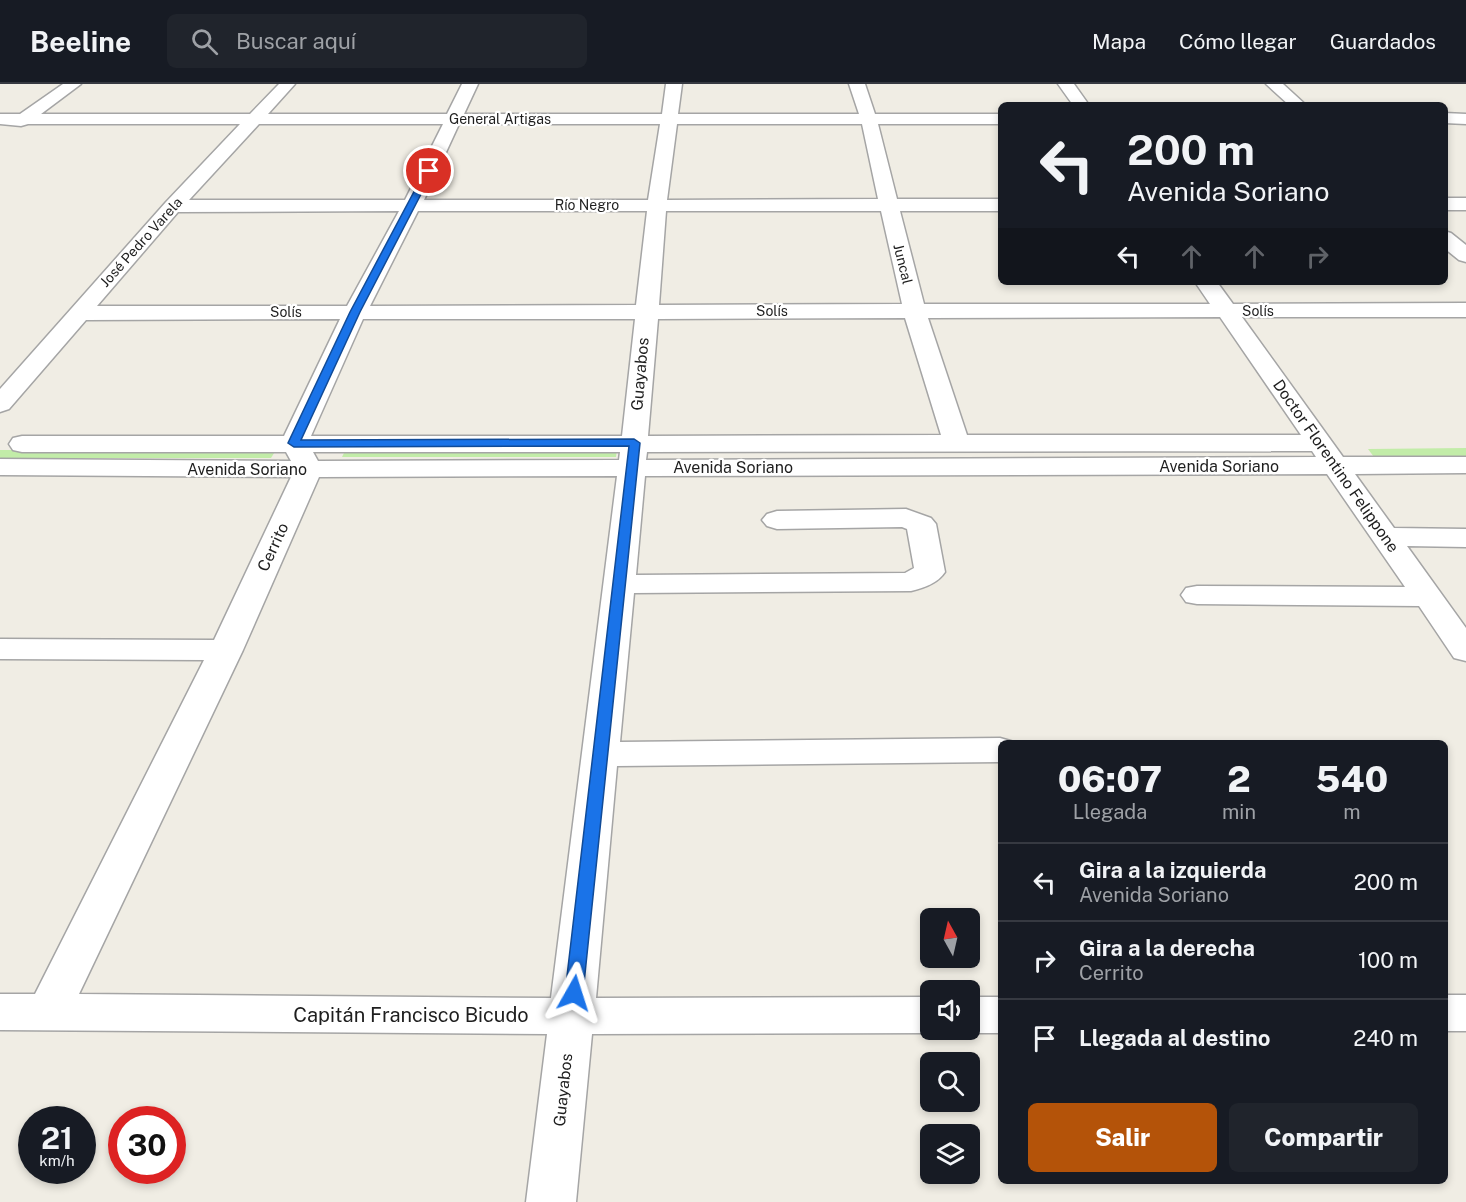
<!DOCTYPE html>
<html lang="es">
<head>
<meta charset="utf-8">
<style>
  :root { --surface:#171b24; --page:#20242c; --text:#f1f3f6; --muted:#9ea1a6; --line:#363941; --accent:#b45309 }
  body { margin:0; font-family:"Public Sans",sans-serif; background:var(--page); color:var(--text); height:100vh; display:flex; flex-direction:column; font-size:22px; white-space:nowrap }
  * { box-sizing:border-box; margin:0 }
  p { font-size:20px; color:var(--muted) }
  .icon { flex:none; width:33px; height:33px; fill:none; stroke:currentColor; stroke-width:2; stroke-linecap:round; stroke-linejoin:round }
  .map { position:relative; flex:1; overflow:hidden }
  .side { position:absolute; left:998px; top:656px; width:450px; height:444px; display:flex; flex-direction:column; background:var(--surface); border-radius:9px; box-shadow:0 3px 9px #0003 }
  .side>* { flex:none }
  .top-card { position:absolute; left:998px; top:18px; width:450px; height:183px; border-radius:9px; box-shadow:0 3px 9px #0003; background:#171b24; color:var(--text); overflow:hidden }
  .needle { width:39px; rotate:352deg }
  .controls { position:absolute; left:920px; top:824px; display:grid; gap:12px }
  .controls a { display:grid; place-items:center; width:60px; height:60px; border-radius:9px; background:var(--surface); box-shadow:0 3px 9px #0003; font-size:30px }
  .speed { position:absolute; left:18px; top:1022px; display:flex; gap:12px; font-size:30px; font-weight:700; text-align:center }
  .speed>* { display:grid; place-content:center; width:78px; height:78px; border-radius:50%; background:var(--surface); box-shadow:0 3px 9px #0003; line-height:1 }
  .speed small { font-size:15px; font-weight:400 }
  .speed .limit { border:9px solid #d22; background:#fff; color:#111 }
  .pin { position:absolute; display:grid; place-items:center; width:51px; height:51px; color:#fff; margin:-26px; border:3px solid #fff; border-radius:50%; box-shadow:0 2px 6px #0007 }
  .me { position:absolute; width:66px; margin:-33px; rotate:6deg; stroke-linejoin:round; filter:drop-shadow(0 0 4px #0008) }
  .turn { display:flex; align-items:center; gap:21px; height:126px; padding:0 30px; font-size:27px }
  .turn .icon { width:78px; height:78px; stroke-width:2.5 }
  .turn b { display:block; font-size:42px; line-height:51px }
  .lanes { display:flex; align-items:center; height:57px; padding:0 30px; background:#0003; justify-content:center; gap:30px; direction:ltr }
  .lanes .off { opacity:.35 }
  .eta { display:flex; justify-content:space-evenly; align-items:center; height:102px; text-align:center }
  .eta b { font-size:36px; font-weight:800; line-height:42px }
  .action { display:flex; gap:12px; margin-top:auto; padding:12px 30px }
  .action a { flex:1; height:69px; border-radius:9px; background:var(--accent); color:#fff; font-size:24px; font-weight:800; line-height:69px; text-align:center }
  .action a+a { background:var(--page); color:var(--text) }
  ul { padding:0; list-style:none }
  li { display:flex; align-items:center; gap:18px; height:78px; padding:0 30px; border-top:2px solid var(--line) }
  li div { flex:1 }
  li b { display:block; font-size:22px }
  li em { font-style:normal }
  header { display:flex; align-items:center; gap:36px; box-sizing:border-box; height:84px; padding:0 30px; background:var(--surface); border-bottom:2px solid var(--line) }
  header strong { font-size:28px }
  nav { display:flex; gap:33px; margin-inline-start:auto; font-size:21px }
  .search { width:420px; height:54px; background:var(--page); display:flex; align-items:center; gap:15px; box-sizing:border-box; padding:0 21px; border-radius:9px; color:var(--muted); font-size:22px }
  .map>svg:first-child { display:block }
  .grass { fill:#c2eca8 }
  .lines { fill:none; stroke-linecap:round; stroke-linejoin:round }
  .minor-casing { stroke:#a5a5a5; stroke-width:3 }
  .minor { fill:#fff; fill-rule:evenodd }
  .route { fill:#1a73e8; stroke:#114b97; stroke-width:1.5 }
  .labels { text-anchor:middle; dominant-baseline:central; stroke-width:4.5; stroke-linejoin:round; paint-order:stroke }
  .far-street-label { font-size:14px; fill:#1e1e1e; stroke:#fff }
  .street-label { font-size:16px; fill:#1e1e1e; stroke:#fff }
  .near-street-label { font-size:20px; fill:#1e1e1e; stroke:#fff }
</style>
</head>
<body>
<header>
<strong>Beeline</strong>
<div class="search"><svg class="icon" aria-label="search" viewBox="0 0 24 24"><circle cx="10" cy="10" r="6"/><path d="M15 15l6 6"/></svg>Buscar aquí</div>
<nav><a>Mapa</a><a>Cómo llegar</a><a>Guardados</a></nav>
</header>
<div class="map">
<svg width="1466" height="1118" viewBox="0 0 1466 1118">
  <rect width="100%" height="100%" fill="#f0ede4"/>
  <path class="grass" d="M1466,364v9h-92l-6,-8z
    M346,365h271l-1,8h-274z
    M0,366h276l-5,8h-271z"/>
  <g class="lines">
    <g class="minor-casing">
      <path id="minor" d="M63,0h18l-40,30h209l29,-30h16l-27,30h179l15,-30h16l-14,30h198l4,-30h16l-4,30h181l-10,-30h16l10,30h125v10h-122l19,75h103v12h-100l24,93h286l-15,-22h22l16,22 233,-1v14h-224l101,140h123v16l-111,1 39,54 72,1v18l-59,-1 59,82v33l-12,-3 -35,-52 -222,-2 -11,-2 -5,-7 5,-7 11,-2 208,1 -78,-113 -682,2 -9,99 269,-2 9,-5 -7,-39 -5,-2 -125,2 -10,-3 -5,-6 5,-6 10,-3 129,-2 25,9 5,6 9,48c-7,11 -21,16 -34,19l-277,2 -14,149 380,-4 14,4h-14v20l-383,4 -21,232 334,-1v32h13l-13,4 -338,1 -16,168h-50l21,-168 -547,-4v-36h35l169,-334 -204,-1v-20l214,1 77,-163 -291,-2v-16l291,2 -5,-9h-264l-9,-2 -4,-6 4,-6 9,-2h262l56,-117 -254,1 -77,89 -9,3v-23l166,-187 74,-78h-212l-7,2 -21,-2v-10h20zM259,40h184l-38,76h-216zM459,40h201l-12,76h-224zM677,40h185l16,75 -211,1zM399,127l-52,95h-250l81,-94zM418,127h229l-11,94 -266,1zM666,127h215l21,93 -243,1zM1220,233l81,118h-334l-39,-117zM905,234l36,117 -293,1 10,-117zM363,235h272l-13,117h-311zM1312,367l4,6 -670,3 1,-8zM313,368h307l-1,8 -301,1zM617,392l-66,522 -472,-4 164,-344 76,-173z
        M1058,0h16l15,21h-16z
        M1266,0h17l23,21h-17z
        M1444,29l22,1v10l-22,-1z
        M1444,114h22v12h-22z
        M1444,147l7,2 15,12v17l-7,-2 -15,-12z
        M1444,911h22v36h-22z
        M969,913h31v36h-31l-13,-4h13z"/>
    </g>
    <use href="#minor" class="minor"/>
  </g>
  <path class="route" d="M429,84l4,3 -73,141 -59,128 333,-1 6,4 -57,550 -2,5 -7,2 -6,-2 -3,-5 64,-547 -335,1 -6,-4 62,-131 75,-141z"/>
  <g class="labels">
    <g class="far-street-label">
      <text x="500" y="35">General Artigas</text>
      <text x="587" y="121">Río Negro</text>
      <text transform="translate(141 158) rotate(-48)">José Pedro Varela</text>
      <text transform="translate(903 180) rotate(76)">Juncal</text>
      <text x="772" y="227">Solís</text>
      <text x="1258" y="227">Solís</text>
      <text x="286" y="228">Solís</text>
    </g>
    <g class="street-label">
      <text transform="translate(640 290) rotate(-85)">Guayabos</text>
      <text x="1219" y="382">Avenida Soriano</text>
      <text transform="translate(1336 382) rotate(55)">Doctor Florentino Felippone</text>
      <text x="733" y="383">Avenida Soriano</text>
      <text x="247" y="385">Avenida Soriano</text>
      <text transform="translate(273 463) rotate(-65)">Cerrito</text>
      <text transform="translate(563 1006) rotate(-84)">Guayabos</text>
    </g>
    <g class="near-street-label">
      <text x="411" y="931">Capitán Francisco Bicudo</text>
    </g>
  </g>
</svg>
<div class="controls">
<a><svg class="needle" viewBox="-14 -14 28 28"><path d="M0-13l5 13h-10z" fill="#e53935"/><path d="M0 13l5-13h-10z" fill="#9ea1a6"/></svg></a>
<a><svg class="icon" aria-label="sound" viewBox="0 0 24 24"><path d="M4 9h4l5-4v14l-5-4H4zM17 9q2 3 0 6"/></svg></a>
<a><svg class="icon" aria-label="search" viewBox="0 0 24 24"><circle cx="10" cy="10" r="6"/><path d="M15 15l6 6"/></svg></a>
<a><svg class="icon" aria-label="layers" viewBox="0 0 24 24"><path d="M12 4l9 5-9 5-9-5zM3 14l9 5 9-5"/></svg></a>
</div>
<div class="speed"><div>21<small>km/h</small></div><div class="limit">30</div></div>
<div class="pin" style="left:429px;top:87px;background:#d93025"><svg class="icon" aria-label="arrive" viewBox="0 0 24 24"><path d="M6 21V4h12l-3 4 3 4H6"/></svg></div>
<svg class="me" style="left:574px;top:909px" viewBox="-20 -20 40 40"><path d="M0-17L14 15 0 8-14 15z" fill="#1a73e8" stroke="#fff" stroke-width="4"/></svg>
<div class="top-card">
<div class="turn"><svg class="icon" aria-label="left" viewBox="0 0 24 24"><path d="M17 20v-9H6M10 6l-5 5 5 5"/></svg><div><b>200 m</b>Avenida Soriano</div></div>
<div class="lanes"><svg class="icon" aria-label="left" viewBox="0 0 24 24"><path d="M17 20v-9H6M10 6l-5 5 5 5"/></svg><svg class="icon off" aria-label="ahead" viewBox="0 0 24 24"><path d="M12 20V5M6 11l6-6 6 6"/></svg><svg class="icon off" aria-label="ahead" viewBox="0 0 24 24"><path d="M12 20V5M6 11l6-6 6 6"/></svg><svg class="icon off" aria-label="right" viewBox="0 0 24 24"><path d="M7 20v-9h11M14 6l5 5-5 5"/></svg></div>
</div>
<section class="side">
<div class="eta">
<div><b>06:07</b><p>Llegada</p></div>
<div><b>2</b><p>min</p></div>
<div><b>540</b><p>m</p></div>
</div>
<ul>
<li><svg class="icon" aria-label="left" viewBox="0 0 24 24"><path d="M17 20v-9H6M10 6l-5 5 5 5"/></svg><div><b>Gira a la izquierda</b><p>Avenida Soriano</p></div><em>200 m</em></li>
<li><svg class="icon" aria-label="right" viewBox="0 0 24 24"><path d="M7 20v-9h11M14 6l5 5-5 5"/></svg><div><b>Gira a la derecha</b><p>Cerrito</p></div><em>100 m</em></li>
<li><svg class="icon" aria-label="arrive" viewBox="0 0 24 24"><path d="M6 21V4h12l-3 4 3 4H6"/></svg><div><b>Llegada al destino</b></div><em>240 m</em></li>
</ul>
<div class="action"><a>Salir</a><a>Compartir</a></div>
</section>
</div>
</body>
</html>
